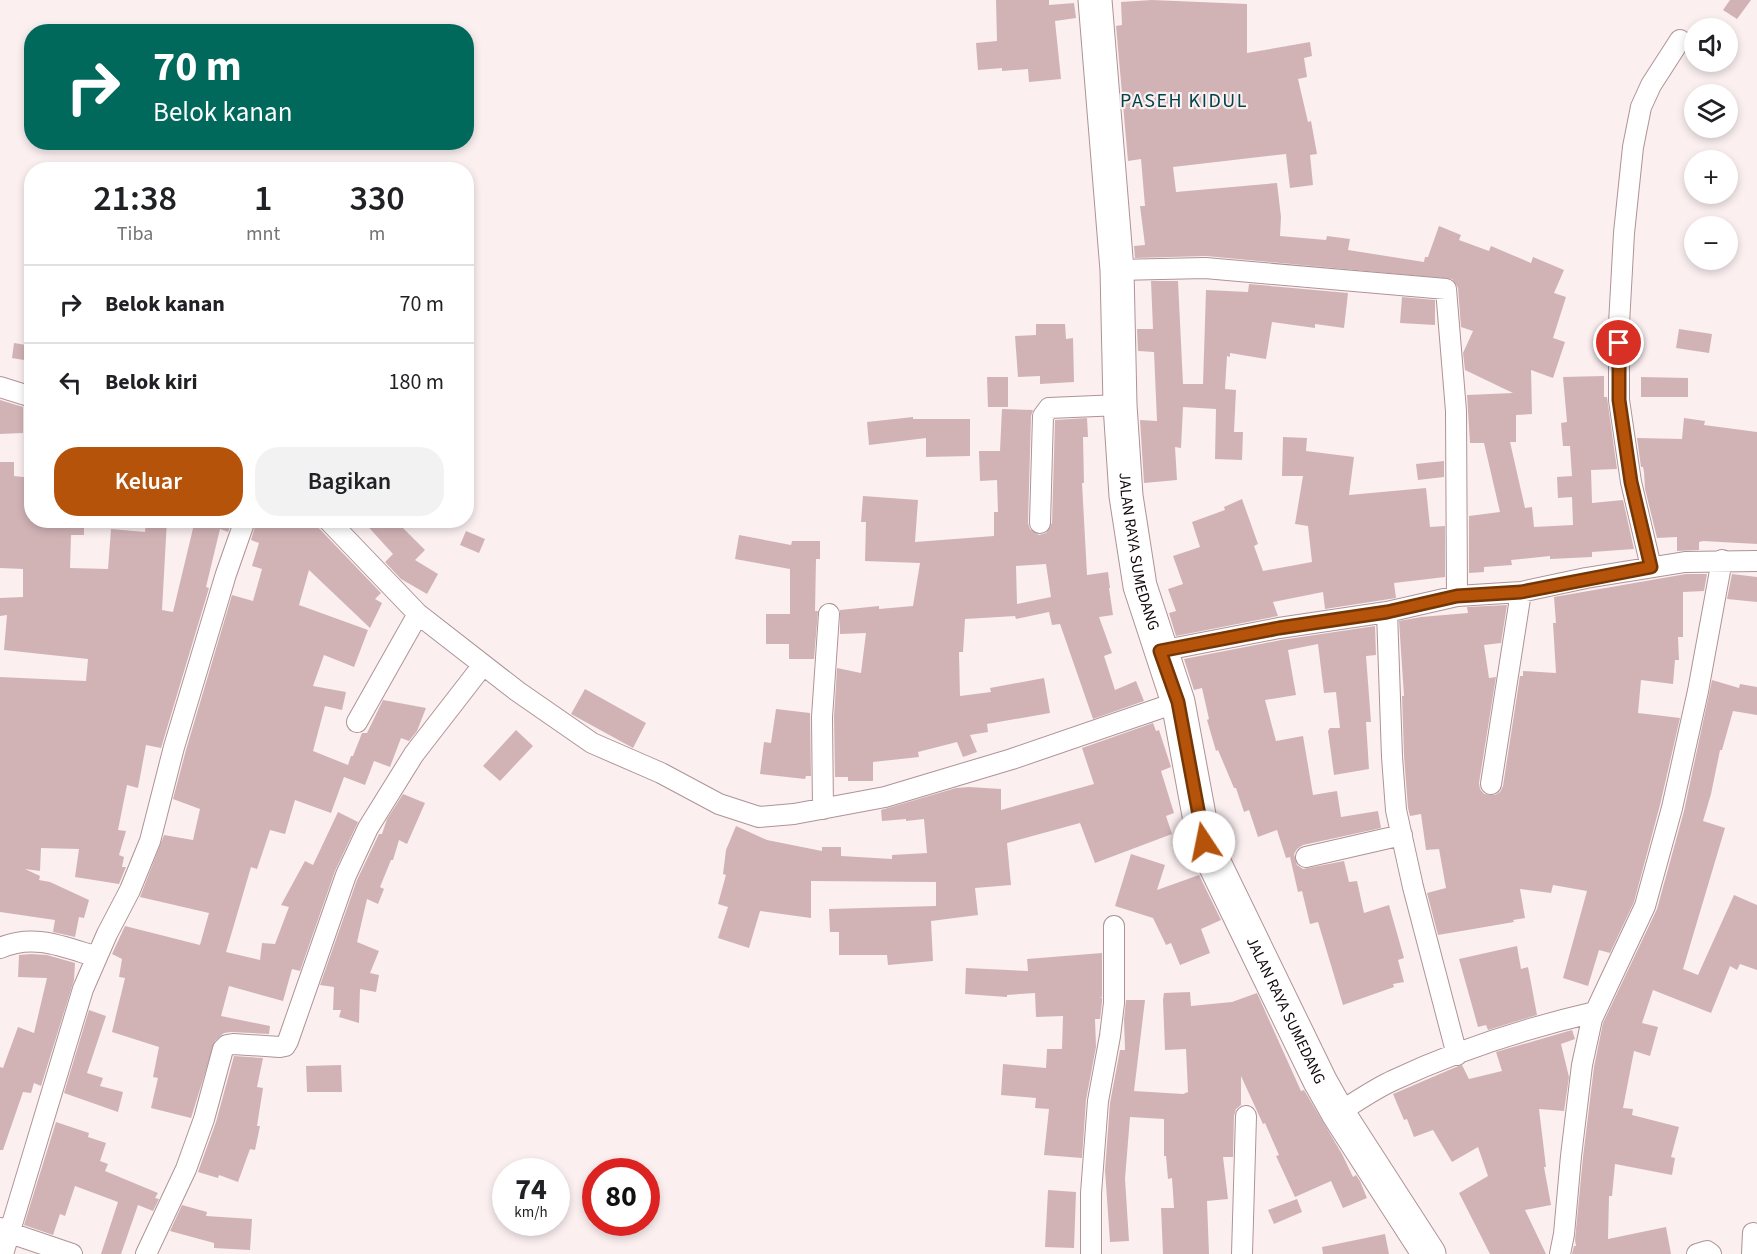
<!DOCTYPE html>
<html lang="id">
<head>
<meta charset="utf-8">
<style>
  :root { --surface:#fff; --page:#f2f2f2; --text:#202124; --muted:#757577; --line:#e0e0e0; --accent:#b45309 }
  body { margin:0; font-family:"Source Sans 3",sans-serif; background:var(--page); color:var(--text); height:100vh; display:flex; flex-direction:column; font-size:22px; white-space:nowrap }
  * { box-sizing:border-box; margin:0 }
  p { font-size:20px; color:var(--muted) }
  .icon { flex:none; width:33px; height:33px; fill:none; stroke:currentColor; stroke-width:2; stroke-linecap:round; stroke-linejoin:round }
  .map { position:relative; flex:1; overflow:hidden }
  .side { position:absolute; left:24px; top:162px; width:450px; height:366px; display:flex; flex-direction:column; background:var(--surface); border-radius:24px; box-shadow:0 3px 9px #0003 }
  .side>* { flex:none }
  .top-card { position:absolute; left:24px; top:24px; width:450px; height:126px; border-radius:24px; box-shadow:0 3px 9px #0003; background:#00695c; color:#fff; overflow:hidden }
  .controls { position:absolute; left:1684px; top:18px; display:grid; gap:12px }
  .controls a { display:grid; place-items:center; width:54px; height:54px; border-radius:50%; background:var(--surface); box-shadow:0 3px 9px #0003; font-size:30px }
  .speed { position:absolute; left:492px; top:1158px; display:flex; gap:12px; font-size:30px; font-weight:700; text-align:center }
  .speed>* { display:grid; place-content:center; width:78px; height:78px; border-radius:50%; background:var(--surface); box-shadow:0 3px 9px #0003; line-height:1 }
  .speed small { font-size:15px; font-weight:400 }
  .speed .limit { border:9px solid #d22; background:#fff; color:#111 }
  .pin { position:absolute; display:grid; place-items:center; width:51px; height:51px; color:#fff; margin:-26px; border:3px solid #fff; border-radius:50%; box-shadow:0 2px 6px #0007 }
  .me { position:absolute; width:66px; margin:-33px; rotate:349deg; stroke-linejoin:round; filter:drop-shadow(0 0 4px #0008) }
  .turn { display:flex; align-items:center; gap:21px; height:126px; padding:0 30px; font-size:27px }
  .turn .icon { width:78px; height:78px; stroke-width:2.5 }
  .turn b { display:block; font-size:42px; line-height:51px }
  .eta { display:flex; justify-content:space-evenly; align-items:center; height:102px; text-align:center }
  .eta b { font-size:36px; font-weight:600; line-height:42px }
  .primary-button { display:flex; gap:12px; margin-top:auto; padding:12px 30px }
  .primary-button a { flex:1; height:69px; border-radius:24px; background:var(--accent); color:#fff; font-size:24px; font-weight:600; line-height:69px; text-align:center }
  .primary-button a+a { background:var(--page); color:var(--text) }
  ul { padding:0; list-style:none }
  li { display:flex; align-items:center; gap:18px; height:78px; padding:0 30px; border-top:2px solid var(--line) }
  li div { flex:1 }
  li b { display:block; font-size:22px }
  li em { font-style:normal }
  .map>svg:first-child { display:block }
  .building { fill:#d1b3b6; fill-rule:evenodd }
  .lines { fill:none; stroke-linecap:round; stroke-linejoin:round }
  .minor-casing { stroke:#af9396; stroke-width:22 }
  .trunk-casing { stroke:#af9396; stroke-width:35 }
  .minor { stroke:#fff; stroke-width:20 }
  .trunk { stroke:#fff; stroke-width:33 }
  .route-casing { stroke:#753606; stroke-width:15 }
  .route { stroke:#b45309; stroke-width:10 }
  .labels { text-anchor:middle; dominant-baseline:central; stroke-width:4.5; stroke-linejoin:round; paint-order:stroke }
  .street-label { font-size:16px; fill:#120809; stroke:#fbeff0 }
  .quarter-label { font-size:20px; letter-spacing:1.5px; fill:#00434a; stroke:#fbeff0 }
</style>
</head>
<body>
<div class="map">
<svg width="1757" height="1254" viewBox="0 0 1757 1254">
  <rect width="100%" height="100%" fill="#fbeff0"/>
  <path class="building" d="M996,0h53v5l25,-2 2,15 -21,3 6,58 -32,3 -1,-13 -26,2v-3l-24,2 -2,-27 21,-2z
    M1152,0l95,4v49l63,-11 2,14 -8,2 3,19 -9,2 10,43 3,-1 6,33 -7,1 3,30 -23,3 -4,-34 -113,13 3,25 101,-9 4,34 -1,19 46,4 1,-4 23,3 -2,11 76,12 1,-5h3l11,-31 22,9 -2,5 30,11 2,-5 40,17 2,-6 31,13 -10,23 12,4 -13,41 12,4 -12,36 -22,-8 1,44 -16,1v27h-6l15,66 7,-1 2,20 39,-2 -1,-28 -14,1 -1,-21 15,-1 -2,-30h-7l-2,-23 6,-1 -4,-45 41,-1v21h3l10,72 -26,1 1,33 31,-3 11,49 -42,3v5l-42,2v-3l-39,4 1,5 -28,2v5l-15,1v-57l31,-4 -16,-69h-14l-3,-48 46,-2 -48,-23 -2,-17 10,-22 -12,-4 -3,-39 -6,-9 -246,-23 -71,2 -1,-12 11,-1 -5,-39h5l-4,-47 -13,2 -12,-135 6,-1 -1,-23z
    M1730,0h21l-14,19 -14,-9z
    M1151,281h27l5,103h20l3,-94 42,2 1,-8 99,9 -4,35 -29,-4v4l-43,-6 -6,37 -36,-6v4l-3,-1 -2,33 11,1 -2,42h9l-1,28 -27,-1 1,-50 -33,-2 -2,41 -6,-1 2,33 -33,3 -4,-63 17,1 -3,-69 -16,-1 -1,-22h16z
    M1402,297l33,3v25l-35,-2z
    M1036,324h29l1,15 7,-1 1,44 -34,2v-8l-22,1 -3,-41 21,-1z
    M1679,329l33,5 -3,19 -33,-5z
    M14,343l18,3 -2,15 -18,-3z
    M987,377h21v30h-20z
    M1641,377l47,1v19h-47z
    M0,400l23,7v26l-23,1z
    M1002,409l31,1 -2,6 -3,107 2,6 9,6 7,-2 6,-10 3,-103 32,-2 1,19h-5l1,46h-2l5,92 21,-3 2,16h-1l4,27 -14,2 13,36 -8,3 11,34 21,-9 8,20 -51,18 -33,-95 -8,1 -3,-13 -33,7 -1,-3 -50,3 -2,33h-4l1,44 31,-4 -1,-4 54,-10 6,35 -63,11 1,8 -18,3 7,17 -14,5 -6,-15 -39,10 1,5 -46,5v19h-25v-4h-13l-1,-60 3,-49 24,5 5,-40 -26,1v-24l39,-4v3l34,-3 7,-43 -55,-2 1,-39h-5l2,-26 55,4 -3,42 79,-6v-24h4l-1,-32 -17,1 -1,-30h21zM1046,564l5,33 -34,7 -1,-38z
    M913,417v2h57v37l-44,1v-19l-57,7 -2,-23z
    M1684,418l21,3 -1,4 53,7v112l-54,-3 -4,1v8l-22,1v-14l-20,1 -12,-49 -1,-17 -1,-5h-2l-4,-29 45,1z
    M1283,437l24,1 -1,13 48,6 -5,38 77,-7 4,39 15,-1v51l-51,6 2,15 -71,11 -2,-17 -50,10 5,14 -102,20 -7,-23 7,-2 -8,-22 15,-5 -10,-28 27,-9 -8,-25 33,-12 -1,-3 18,-8 16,45 -4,2 9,25 49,-9 -4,-36 -13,-2 8,-48h-21z
    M1444,461v16l-26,3 -2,-16z
    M0,462h14v14l18,2v42h52v15h-13l-1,33 38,1 3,-40 34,3 1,-12h21l-5,90 11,2 22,-92h37l-4,12 -8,-3 -14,58 3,1 -48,160 -15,-3 -8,43 -11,-3 -9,45 8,1 -7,24 5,2 -2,10h4l-7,17 -44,-7 4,-28 -38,-1 -1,23 -15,-2 15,7 -1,4 11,2 39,18 -5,18 -5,-1 -4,20 -22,-5 2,-12 -55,-8v-235l86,4 2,-22 -84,-9 3,-35 -7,1v-18l23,-1v-28l-23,-1z
    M257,520h54l70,73 -6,6 7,4 -12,25 -61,-58 -10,35 69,25 -14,37 -30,-12 -11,31 33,6 -4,18 -17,-4 -12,45 35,14 3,-9h2l9,-23h5l16,-33 43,8 -9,23 -8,10 -8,-3 -11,29 -16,-6 -9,24 -21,-8 -13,36 -36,-13 -10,34 -15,-4 -13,39 -6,-2 -25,85 34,8 2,-17 13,1 14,-37 -8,-2 24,-44 8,4 25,-53 20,10 -23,49 -35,100 -8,-2 -9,32 -54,-15 -8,30 49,10 -1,8 -38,-2 -7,1 -9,8 -24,77 -40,-10 7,-30 -5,-1 6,-30 -47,-15 13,-54 -6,-1 3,-18 -10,-5 13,-28 75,19 9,-32 -69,-16 24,-62 29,5 7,-31 -27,-10 13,-49 46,-155 21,6 9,-32 -10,-3 7,-23 -8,-3z
    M362,520h33l30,30 -10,10 23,14 -11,20 -26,-15 -16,-17 8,-8z
    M466,531l19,8 -6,14 -19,-8z
    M739,535l52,10 1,-4h28v18h-4l-1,52h3l-4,48h-25v-15h-23v-30h24v-45l-55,-10z
    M1686,574h21l-3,17 -21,1v45h-5l1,23h-4l-2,24 -32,-4 -3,33 42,5 -20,87 -26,97 -24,51 -11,-3 -11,36 -25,-8 24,-87 -34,-6 -2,8 -31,-4 5,29 -12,2 1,2 -76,13 -11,-42 19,-5 -7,-39 -13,1 -5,-36 -11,2 -2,-8 -4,-52 -2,-60h2l-5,-75 22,-4 47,-4 -1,-6 40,-2 -6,38 -17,2 5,33 7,-1 -17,106 1,6 4,5 11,1 5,-3 3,-6 17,-110h3v-5l33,2 -3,-50h3l-2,-26z
    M1732,574l25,3v25l-30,-3z
    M1375,626l1,29 -10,1 5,66h-5l3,47 -35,6 -6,-44 2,-3h10l-4,-36 -12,1 -6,-49 -30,6 8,45 -31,5 11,41 27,-5 10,59 24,-4 4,26 37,-6 3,17 -78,17 -6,4 -3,5 3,11 6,4 41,-8 5,21 8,-1 7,32 25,-8 15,53 -6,2 6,22 -11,2 1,3 -51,18 -25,-83 -8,2 -8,-33 -4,1 -8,-35 -4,1 -9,-28 -19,7 -9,-27 -5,2 -8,-24h-2l-16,-38 -2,1 -9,-31 2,-1 -7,-31 -8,2 -10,-31 97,-19z
    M1712,680l27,8 1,-4 17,3v28l-24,-4 -11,39h-2l-9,44 -8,27 22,7 -42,141 15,6 36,-80 23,10v65l-17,-6 -3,6 -7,-4 -19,47 -58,-23 -11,33 16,4 -8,29 -16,-5 -11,57 10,1 -1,6 47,12 -8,30 4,1 -3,17 -57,-11 -3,32h-3l-1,43 58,-12 5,27h-99l2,-8h2l-1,-6 8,-83 11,-90 9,-44 54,-114 27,-98z
    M585,689l61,34 -13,25 -62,-34z
    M776,709l34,4 1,63h-5l-1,3 -45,-5 4,-32 7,1z
    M1153,723l3,8 3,-1 12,37 -10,4 13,42 -8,3 6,18 -77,29 -15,-40 -73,20 4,42 -36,3 3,27 -47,6 2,40 -45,4 -1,-10h-48v-23h-9l-1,-23 107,-3v-24l-125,-1v37l-51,-7 -11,37 -31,-10 10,-31 -10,-3 8,-29 -3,-1 3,-24 10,-24 31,14 55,11v-4h19v9l51,3v-4l35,-2 -3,-34 -18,2v-2l-24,2 -1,-11 75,-22 13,-1 32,2v21l93,-26 -12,-36z
    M516,730l17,16 -33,35 -17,-15z
    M403,794l22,9 -18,41 -8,-4 -6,20h-2l-11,27 4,2 -6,15 -11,-5 -10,43 22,9 -9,22 9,2 -3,17 -16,-3 -1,34 -20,-6 2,-7h-8l1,-23 -14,-2 37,-105 22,-46h3l5,-15z
    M1131,854l34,11 -8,25 42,-15 22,45 -20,9 9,24 -30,12 -9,-22 -5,2 -13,-27 -38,-12z
    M1517,946l4,23 7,-2 9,48 -49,15 -2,-5 -8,2 -19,-68z
    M1102,953v44l-2,1h2v4l-2,17h-5l1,28 -10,53 -4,58 -38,-3 5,-46 -14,-1 1,-10 -35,-3 2,-31 43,4 1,-19h15l1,-33 -27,1 -1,-24 -28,2v2l-42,-3 1,-26 62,3 -1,-12z
    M31,954l16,1 28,8 -1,17 -33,106 -7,-3 -3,10 -8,-1 -20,58h-3v-83l3,1 15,-41 16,6 13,-55 -29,-1 1,-22z
    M1190,992l1,14 41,-4 25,-9 44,98 3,-1 38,64 11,23 3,-2 4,6 7,17 -24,10 -12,-27 -36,16 -19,-41 3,-1 -14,-32 -2,1 -22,-48v29l-5,4 -2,7 -1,41h-10l5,42 -21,2 2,53h-46l-2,-46h13l-2,-30 -4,1 -2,-23h-2v-37l-34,-2 -5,62 4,62 -19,1 -5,-72 5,-67 10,-53h5l-1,-31 2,-19h19l-11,91 49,3 5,-2 -2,-43 -21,1 -2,-50 1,-7z
    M89,1010l17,6 -19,57 16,5 -3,8 23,6 -5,20 -54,-19z
    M1572,1030l3,9 -14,5 8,33 -5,34 -25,-2 7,58h-2l7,38 -26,5 21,44h-56l-31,-61 29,-17 -10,-29 -26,15 -19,-32 -19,7 -7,-18 -3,1 -11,-26 63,-27 6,-2 7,14 33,-8 -6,-19z
    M234,1056l29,2 -6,29 6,1 -6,38h3l-5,24 -5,-1 -12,33 -19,-7 -1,3 -20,-6 18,-50z
    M341,1065l1,27h-35l-1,-26z
    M56,1122l33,11 -1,4 18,6 -6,18 8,3 -3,7 53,22 -3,5 4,1 -6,12 -15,-6 -17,49h-20l17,-52 -43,-16 -10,30 -5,-2 -7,21 -29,-10z
    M1048,1190l28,2 -2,56 -29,-1z
    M1297,1199l5,13 -28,12 -6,-14z
    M182,1205l25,7 -1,4 46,3 -2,31 -36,-2v-5l-44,-12z
    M1385,1234l4,20h-66l-1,-7z"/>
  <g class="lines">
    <g class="minor-casing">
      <path id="minor" d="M1117,270l88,-2 241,21 10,122 1,185
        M0,387l32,10
        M328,520l90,94 99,77 75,52 69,30 58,31 40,13 35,-3 91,-17 127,-38 166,-57
        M1040,523l3,-107 6,-8 71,-3
        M1651,567l-20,-85 -12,-82v-76l5,-91 9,-86 8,-40 10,-22 29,-45
        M1387,612l5,145 4,53 17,77 44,168
        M1160,651l119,-23 108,-16 70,-16 64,-4 65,-14 99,-16 72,-1
        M357,722l61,-108
        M1491,784l30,-192
        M823,809l-1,-92 7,-103
        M1306,857l96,-22
        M0,948c34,-15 64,-1 97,9
        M1338,1113c18,-11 36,-24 56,-33 64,-30 132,-52 201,-68
        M0,1228l10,5 62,21
        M3,1254l80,-265 24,-55 23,-44 20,-49 24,-94 52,-173 19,-54
        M146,1254l40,-85 18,-50 19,-70 4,-4 6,-1 47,3 5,-1 3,-5 58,-166 22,-47 46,-74 69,-89
        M1091,1254v-61l7,-92 12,-65 4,-33v-77
        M1242,1254l4,-138
        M1560,1254l4,-20 7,-78 11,-91 10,-46 53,-113 27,-98 26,-117 24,-131
        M1697,1254l10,-3 4,3
        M1752,1254l1,-21"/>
    </g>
    <g class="trunk-casing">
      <g id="trunk">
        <path id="s1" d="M1095,0l22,270 3,135 6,91 14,90 38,116 26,140 116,239 18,32 91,141"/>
      </g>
    </g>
    <use href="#minor" class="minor"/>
    <use href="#trunk" class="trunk"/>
  </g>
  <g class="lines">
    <g class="route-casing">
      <path id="route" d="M1204,842l-26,-140 -18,-51 119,-23 108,-16 70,-16 64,-4 130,-25 -20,-85 -12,-82v-57"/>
    </g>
    <use href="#route" class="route"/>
  </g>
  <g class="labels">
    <g class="street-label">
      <text stroke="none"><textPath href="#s1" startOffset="554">JALAN RAYA SUMEDANG</textPath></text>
      <text stroke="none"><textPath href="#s1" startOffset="1040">JALAN RAYA SUMEDANG</textPath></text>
    </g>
    <g class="quarter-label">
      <text x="1184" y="101">PASEH KIDUL</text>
    </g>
  </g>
</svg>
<div class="controls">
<a><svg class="icon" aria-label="sound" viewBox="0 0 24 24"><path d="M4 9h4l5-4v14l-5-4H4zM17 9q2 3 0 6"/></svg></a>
<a><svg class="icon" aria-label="layers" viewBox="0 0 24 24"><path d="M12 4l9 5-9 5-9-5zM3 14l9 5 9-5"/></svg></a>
<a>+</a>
<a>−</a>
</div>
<div class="speed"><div>74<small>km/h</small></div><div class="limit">80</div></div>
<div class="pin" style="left:1619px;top:343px;background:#d93025"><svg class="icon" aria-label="arrive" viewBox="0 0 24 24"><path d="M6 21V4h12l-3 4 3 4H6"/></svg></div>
<svg class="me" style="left:1204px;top:842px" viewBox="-20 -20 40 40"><circle r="19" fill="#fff"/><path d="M0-13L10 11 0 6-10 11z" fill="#b45309"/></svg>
<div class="top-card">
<div class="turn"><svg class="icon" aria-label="right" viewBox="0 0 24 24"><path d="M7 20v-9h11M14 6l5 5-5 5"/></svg><div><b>70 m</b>Belok kanan</div></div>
</div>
<section class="side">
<div class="eta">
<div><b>21:38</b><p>Tiba</p></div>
<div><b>1</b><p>mnt</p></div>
<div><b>330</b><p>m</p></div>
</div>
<ul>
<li><svg class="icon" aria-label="right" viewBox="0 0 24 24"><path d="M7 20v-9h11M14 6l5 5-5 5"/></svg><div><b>Belok kanan</b></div><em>70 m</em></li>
<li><svg class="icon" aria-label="left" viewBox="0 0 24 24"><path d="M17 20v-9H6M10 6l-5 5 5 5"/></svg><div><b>Belok kiri</b></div><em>180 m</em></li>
</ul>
<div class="primary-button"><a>Keluar</a><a>Bagikan</a></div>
</section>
</div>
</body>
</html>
